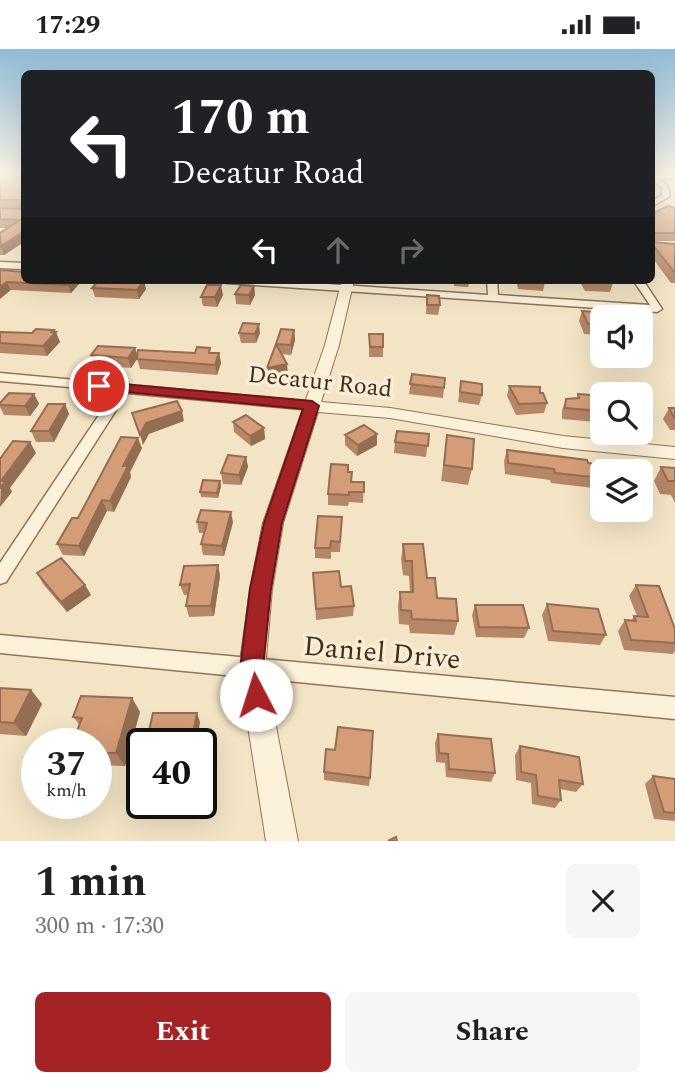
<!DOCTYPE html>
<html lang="en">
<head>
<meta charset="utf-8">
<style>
  :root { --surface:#fff; --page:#f6f6f6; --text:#202124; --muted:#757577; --accent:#a52225 }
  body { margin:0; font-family:Spectral,serif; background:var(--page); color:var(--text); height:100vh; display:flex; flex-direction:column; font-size:26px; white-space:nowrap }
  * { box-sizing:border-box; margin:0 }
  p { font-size:23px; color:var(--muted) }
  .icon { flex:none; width:38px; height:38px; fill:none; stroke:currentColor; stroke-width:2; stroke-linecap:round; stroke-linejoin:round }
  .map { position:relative; height:792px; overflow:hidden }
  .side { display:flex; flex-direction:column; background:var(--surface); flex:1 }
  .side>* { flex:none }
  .hud { position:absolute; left:21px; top:21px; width:634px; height:214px; border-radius:10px; box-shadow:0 7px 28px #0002; background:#202124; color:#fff; overflow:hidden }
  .controls { position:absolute; left:590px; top:256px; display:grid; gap:14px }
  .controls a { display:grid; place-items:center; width:63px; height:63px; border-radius:10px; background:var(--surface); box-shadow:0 7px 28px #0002; font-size:35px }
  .speed { position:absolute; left:21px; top:679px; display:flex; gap:14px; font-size:35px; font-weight:700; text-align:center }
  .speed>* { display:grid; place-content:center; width:91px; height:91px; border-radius:50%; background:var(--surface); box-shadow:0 7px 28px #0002; line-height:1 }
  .speed small { font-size:18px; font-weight:400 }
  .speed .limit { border:4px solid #111; border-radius:10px; background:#fff; color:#111 }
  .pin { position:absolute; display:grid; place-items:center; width:60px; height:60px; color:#fff; margin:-30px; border:4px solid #fff; border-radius:50%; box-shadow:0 2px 7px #0007 }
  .me { position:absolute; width:77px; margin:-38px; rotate:355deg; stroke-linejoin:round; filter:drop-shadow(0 0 5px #0008) }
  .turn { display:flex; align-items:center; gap:24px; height:147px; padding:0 35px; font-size:32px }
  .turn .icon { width:91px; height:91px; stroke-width:2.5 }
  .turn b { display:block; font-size:49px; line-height:60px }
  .lanes { display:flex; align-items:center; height:66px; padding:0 35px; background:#0003; justify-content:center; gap:35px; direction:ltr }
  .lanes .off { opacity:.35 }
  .round { display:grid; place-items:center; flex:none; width:74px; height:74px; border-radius:10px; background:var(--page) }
  .summary { display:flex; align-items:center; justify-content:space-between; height:119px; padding:0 35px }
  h1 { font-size:42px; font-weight:700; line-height:52px }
  .primary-button { display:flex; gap:14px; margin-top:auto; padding:14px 35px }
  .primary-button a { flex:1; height:80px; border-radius:10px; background:var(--accent); color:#fff; font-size:28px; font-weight:700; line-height:80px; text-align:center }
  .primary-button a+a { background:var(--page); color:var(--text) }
  .status { display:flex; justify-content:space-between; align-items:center; height:49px; padding:0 35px; background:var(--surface); direction:ltr }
  .status svg { height:19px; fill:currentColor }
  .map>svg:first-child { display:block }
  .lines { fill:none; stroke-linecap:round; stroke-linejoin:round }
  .minor-casing { stroke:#907558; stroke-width:3 }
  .tertiary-casing { stroke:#907558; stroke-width:2 }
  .minor { fill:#fcf1d9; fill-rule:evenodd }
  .tertiary { fill:#fcf1d9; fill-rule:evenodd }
  .wall { fill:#b68766 }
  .shaded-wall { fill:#946e53 }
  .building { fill:#d49d77; stroke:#946e53; stroke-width:2 }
  .route { fill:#a52225; stroke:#6b1618; stroke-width:2 }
  .labels { text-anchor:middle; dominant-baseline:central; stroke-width:7; stroke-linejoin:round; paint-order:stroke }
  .street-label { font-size:24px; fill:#3f2d1e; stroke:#f9eed5 }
  .near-street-label { font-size:28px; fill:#3f2d1e; stroke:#f9eed5 }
</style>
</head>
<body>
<div class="status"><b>17:29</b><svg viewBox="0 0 49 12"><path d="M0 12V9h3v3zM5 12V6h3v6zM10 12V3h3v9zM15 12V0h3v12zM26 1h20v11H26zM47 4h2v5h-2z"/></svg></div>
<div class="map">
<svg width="675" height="792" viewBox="0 0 675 792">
  <rect width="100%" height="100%" fill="#f3e4c5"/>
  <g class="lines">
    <g class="minor-casing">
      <path id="minor" d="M651,126h24v4h-15l8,8 2,9 -19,11v-5l11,-7v-7l-11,-9z
        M0,213l24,1v6l-24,-1z
        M221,231h47l220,15 -1,-15h10l1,15 152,10 -17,-25h10l19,29 -5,3 -431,-29z
        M0,324l312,29 6,4 -6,4 -185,-17 -121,189 -6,2v-21l115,-172 -115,-10z
        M0,586l675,62v22l-675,-66z"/>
    </g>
    <g class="tertiary-casing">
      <path id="tertiary" d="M342,231h12l-15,65 -18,57 69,6 173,28 112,11v12l-112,-11 -173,-30 -72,-6 -35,111 -11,66 -7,80 33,172h-32l-27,-172 11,-80 13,-66 62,-178z"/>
    </g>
    <use href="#minor" class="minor"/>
    <use href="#tertiary" class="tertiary"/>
  </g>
  <path class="wall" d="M0,126h24v67l-20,13h-4v-22l8,-5h-8v-20l21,1v-1h-21z
    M675,159v33h-23v1l23,2v39h-4l-20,-27v-42z
    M0,221l24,10h54l1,4 -8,9 -60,-3z
    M453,231h17l-2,7 -14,-1z
    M516,231h29v2l-2,9 -25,-2z
    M579,231h32l2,3 -3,9 -25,-1z
    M254,237l1,9 -5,10 -14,-1 -1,-10z
    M92,239l54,1 -7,10 -44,-2z
    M223,246l-6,12 -14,-1 -2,-9z
    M427,246l13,10 -2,10 -12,-1z
    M582,262l18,14 -3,10 -13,-1 -5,-13z
    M281,280l13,1 1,10 -4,15 -10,-1 7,20 -20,4 -1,-10z
    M54,281l6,12 -13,14 -47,-3v-21l32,1z
    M239,284h21l-4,10h-15z
    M369,285l14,13v10h-14z
    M135,299l3,9 81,-4 2,10 -4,12 -77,-6 -3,-11 -6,10 -37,-3 -3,-10z
    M412,325l33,4 -2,20 -34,-4z
    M461,332l21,14 -3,10 -21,-3z
    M509,337l31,7 7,10 -3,10 -28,2 -9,-19z
    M34,345l5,10 -9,12 -26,-1 -4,-8v-4z
    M578,345l15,7 7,10 -4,11 -34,-3v-9l4,-11 11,-1z
    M65,355l4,10 -15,28h-18l-5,-11z
    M640,355l9,11 -5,10h-4z
    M669,359h6v22h-5l-7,-11z
    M233,373l31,6 1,11 -14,7 -17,-14z
    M429,385l-3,23 -32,-4 1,-11z
    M345,386l32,10 -20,11 -12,-11z
    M447,386l25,34 -4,16 -27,-4z
    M142,399l-12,24 1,5 -17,35 -7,-1 -23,45 -21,-1 -6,-11 21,-26z
    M507,401l81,13 26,3 2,-3 17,2 -31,6v18l-51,-6 -1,-3 -45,-6 -1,-13z
    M246,408l2,10 -7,18 -18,-1 -2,-11z
    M661,418l14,1v35l-4,-8 -11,-1 -6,-13z
    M348,423l4,10h12l-1,21 -14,-1 -1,4 -20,-1v-11z
    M220,432l1,5 -3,12 -17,-1 -1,-5z
    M342,468l-2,35h-9v7l-16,-1v-10z
    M197,473h36l-9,34 -21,-1 -2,-11 3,-11h-5z
    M403,495l24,34 10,20 21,23 -4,14 -44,-2 -1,-8 -10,-1 -1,-18 2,-14h10l-1,-16 -6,-1 -2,-16z
    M218,516l2,11 -6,40 -25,1 -3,-11 2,-11h-4l-4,-10z
    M37,524l48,12 6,10 -24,17 -24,-28z
    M313,524l28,14 13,19 -1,10 -37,4z
    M636,536l39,44v22l-2,3 -49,-4 -6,-19 7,-11 6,1 3,-5h3l-8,-20z
    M547,555l59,31 -6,10 -52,-4 -6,-26z
    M475,556l54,23 -5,10 -48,-1 -4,-22z
    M0,639l31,2 11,14 -16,32 -26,-2z
    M132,649l8,14 -15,54 -29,-1v-21l-23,-27z
    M438,685l57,39 -4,9 -45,-5 -1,-14 -9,-1 -1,-19z
    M520,697l63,38 -7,8 -16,-3 1,11 -6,8 -23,-4 -1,-21 -15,-3 -1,-25z
    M335,701l35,28 -1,8 -45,-6v-8z
    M653,727l22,3v42l-21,-2 -9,-35z"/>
  <path class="shaded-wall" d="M24,182v11l-20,13 -3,-9z
    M72,231h6l1,4 -8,9 -3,-8z
    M144,231l2,9 -7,10 -2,-9z
    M7,233l4,8 -11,9v-12z
    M221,236l2,10 -6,12 -2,-10z
    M254,237l1,9 -5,10 -1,-10z
    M259,275l1,9 -4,10 -1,-9z
    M54,281l1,4 1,-2 4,10 -13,14 -4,-10z
    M294,281l1,10 -4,15v-10z
    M135,299l3,10 -7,10 -3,-10z
    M219,304l2,10 -4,12 -2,-10z
    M287,315l1,10 -20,4 -1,-10z
    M34,345l5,10 -9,12 -5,-10z
    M65,355l4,10 -15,28 -5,-11z
    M182,362l2,10 -35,13 -6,11 -3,-10 6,-12z
    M264,379l1,11 -14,7 -1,-10z
    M377,385v11l-20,11 1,-11z
    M138,389l4,10 -12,24 1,5 -17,35 -4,-11 13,-35z
    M30,393l6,11 -26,35 2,4 -12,15 1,-26z
    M246,408l2,10 -7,18 -2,-10z
    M220,432l1,5 -3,12 -1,-5z
    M102,451l5,11 -23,45 -5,-10z
    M231,463l2,10 -9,34 -2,-10z
    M218,516l2,11 -6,40 -3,-10z
    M85,536l6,10 -24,17 -6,-10z
    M31,641l11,14 -16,32 -12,-13z
    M132,649l8,14 -15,54 -9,-13z
    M197,664l3,9 -3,22h-6z"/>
  <path class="building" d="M0,126h24v56l-23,15 -1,-13 20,-13 -20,-1v-11l21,1 3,-6 -3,-3h-21z
    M668,157l7,2v25h-23v9l23,2v29l-24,-30v-29z
    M0,221l24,2v8h48l-4,5 -61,-3 -7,5z
    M99,231h45l-7,10 -45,-2z
    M520,231h25v2z
    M586,231h25l2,3 -26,-1z
    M207,236h14l-6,12h-14z
    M241,236l13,1 -5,9 -14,-1z
    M427,246l12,1 1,9h-13z
    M582,262l12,1 6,13 -12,-1z
    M243,274l16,1 -4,10 -16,-1z
    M36,280l18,1 -2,2h4l-13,14 -43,-3v-11l32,1z
    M281,280l13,1 -3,15 -15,-1z
    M369,285h14v13h-13z
    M276,295l11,20 -20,4z
    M98,297l37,2 -7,10 -37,-3z
    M197,298l13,1 -1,5h10l-4,12 -78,-6 1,-9 57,3z
    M412,325l33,4 -1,10 -34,-4z
    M461,332l21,3v11l-22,-3z
    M509,337l31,1v6h3l4,10 -28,1z
    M9,344l25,1 -9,12 -25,-1v-2z
    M578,345l13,1 2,6h4l3,10 -35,-3 1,-9 13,-1z
    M177,352l5,10 -36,12 -6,12 -8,-22z
    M48,355h17l-16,27h-18z
    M640,355h4l5,11 -9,-1z
    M669,359h6v11z
    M246,366l18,13 -14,8 -17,-14z
    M364,376l13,9 -19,11 -13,-10z
    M397,382l32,3 -1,12 -33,-4z
    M447,386l27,4 -2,30 -28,-4z
    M121,388l17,1 -15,28h5l-18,35 -8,-1 -23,46 -22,-2 15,-26h6z
    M13,392l17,1 -29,39h5l-6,7v-29z
    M507,401l80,10 1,3 29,3 -1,-3 17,2 2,6h-33v7l-47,-5 -1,-4 -46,-6z
    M228,406l18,2 -7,18 -18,-2z
    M331,415l17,1v7h4l-1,10h13v10h-15v3l-21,-1z
    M661,418l14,1v13h-7z
    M203,431l17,1 -3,12 -17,-1z
    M201,461l30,2 -9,34 -21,-2 6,-21 -10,-1z
    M318,467l24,1 -2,25 -9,-1 -1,7h-15z
    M403,495h20l4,34h8l2,20 19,1 2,22 -46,-2 -1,-8 -10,-1 -1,-18h13l-1,-31h-7z
    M61,509l24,27 -24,17 -24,-29z
    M218,516l-7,41h-25l4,-22 -10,1 4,-19z
    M339,522l2,16 10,-1 3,20 -38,3 -3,-36z
    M636,536l23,1 16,43v14l-44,-3 -6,-20 11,1 -2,-5 14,1z
    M547,555l51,5 8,26 -53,-4z
    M475,556h48l6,23 -50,-1z
    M0,639l31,2 -17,33 -14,-1z
    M81,647l51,2 -16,55h-20v-9h-24l10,-26 -9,-1z
    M153,664h44l-6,31h-45z
    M338,678l35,4 -3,47 -46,-6 2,-23 9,1z
    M438,685l53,5 4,34 -46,-4 -1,-15 -9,-1z
    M520,697l59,11 4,27 -24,-4 2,20 -23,-4 -2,-21 -15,-3z
    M653,727l22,3v34l-11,-1z
    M396,788l1,4h-9z"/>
  <linearGradient id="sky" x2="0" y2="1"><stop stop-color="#8ebbd6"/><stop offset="0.53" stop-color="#faf3e5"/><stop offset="1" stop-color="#faf3e5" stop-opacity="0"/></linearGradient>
  <rect width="675" height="237" fill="url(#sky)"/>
  <path class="route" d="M99,333l213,19 7,5 -37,117 -11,66 -8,80 5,26 -4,8 -8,4 -8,-4 -8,-34 10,-80 14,-66 39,-114 -209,-20 -2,-3z"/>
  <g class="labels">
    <g class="street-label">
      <text transform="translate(320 333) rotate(6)">Decatur Road</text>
    </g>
    <g class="near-street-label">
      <text transform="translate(382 604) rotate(5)">Daniel Drive</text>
    </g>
  </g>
</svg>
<div class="controls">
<a><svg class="icon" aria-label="sound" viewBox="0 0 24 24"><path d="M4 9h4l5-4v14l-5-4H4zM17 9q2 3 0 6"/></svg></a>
<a><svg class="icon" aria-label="search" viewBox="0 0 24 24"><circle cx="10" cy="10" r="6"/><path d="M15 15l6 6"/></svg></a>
<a><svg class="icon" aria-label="layers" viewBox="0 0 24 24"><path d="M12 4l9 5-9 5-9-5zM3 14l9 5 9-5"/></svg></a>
</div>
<div class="speed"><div>37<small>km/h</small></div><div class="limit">40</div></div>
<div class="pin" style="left:99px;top:337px;background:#d93025"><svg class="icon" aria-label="arrive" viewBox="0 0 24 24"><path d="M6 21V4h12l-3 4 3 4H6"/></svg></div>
<svg class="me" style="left:256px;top:646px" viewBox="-20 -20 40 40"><circle r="19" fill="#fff"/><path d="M0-13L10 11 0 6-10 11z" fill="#a52225"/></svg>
<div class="hud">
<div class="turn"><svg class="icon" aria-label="left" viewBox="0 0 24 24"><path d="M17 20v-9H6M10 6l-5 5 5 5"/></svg><div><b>170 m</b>Decatur Road</div></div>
<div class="lanes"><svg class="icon" aria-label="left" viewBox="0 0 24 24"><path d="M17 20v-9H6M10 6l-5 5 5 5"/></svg><svg class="icon off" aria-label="ahead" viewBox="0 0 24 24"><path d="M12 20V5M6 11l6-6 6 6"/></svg><svg class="icon off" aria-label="right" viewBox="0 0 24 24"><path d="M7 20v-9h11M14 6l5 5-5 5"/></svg></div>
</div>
</div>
<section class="side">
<div class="summary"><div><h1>1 min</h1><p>300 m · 17:30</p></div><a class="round"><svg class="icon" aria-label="close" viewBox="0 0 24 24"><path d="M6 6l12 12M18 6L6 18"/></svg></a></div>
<div class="primary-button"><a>Exit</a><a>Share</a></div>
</section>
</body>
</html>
